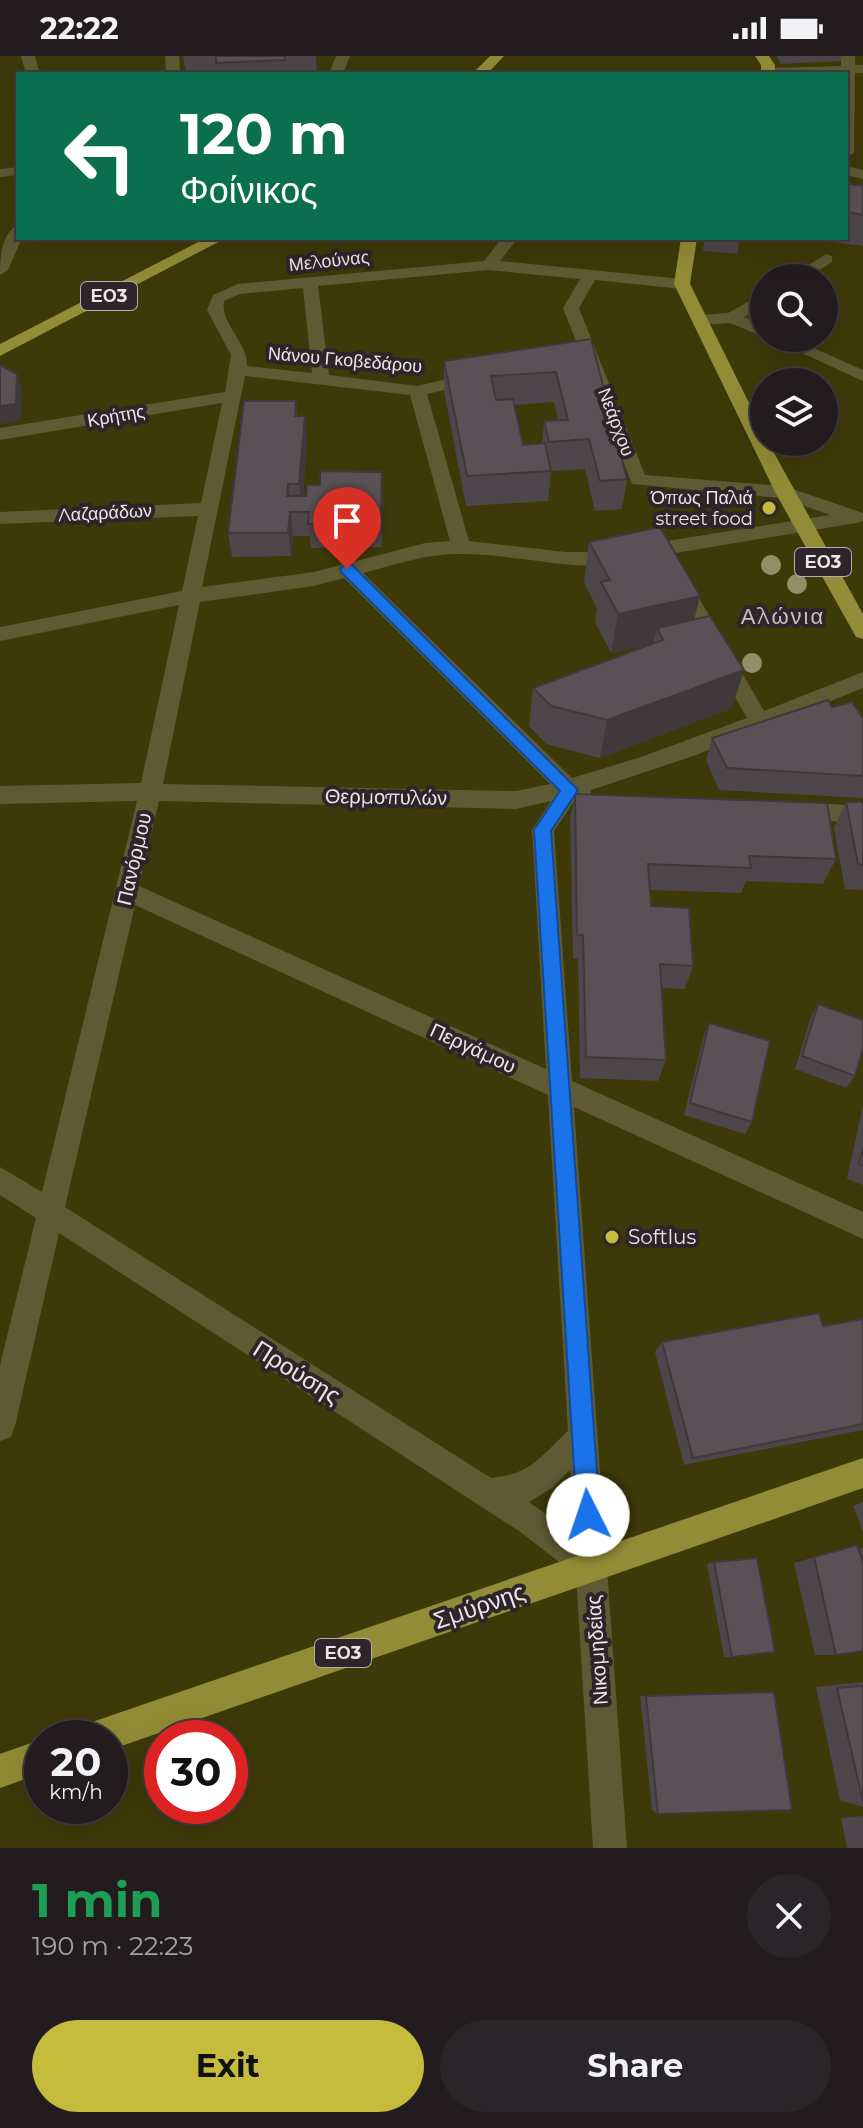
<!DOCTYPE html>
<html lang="en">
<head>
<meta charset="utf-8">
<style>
  :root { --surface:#221c1f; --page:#2a2528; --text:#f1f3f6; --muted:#a2a1a4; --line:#3f3a3d; --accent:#c5bc3d }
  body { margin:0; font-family:Montserrat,sans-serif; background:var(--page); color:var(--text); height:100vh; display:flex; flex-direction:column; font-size:30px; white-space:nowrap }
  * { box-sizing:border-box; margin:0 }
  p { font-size:26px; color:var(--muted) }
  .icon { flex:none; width:44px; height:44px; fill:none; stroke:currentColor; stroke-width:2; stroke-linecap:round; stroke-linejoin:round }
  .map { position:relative; height:1792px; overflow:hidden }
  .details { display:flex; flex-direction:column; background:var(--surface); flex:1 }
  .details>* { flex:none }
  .guide { position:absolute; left:16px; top:16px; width:832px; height:168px; border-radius:0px; box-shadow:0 8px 32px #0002,0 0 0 2px var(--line); background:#0b6e4f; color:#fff; overflow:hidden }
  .fabs { position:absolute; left:750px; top:208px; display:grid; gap:16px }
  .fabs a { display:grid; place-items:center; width:88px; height:88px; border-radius:50%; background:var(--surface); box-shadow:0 8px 32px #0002,0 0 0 2px var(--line); font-size:40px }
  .speed { position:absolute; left:24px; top:1664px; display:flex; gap:16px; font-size:40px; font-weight:700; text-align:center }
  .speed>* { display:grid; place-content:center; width:104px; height:104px; border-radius:50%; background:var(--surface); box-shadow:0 8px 32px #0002,0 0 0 2px var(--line); line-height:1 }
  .speed small { font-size:20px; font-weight:400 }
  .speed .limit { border:12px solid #d22; background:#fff; color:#111 }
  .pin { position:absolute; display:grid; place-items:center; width:68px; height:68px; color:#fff; margin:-82px -34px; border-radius:50% 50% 50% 0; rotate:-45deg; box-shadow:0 0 8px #0007 }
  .pin .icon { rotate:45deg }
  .me { position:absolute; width:88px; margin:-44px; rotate:356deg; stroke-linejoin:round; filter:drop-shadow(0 0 6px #0008) }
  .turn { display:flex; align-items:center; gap:28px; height:168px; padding:0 32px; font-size:36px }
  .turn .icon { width:104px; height:104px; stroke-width:2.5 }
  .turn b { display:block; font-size:56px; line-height:68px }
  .round { display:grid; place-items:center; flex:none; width:84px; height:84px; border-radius:42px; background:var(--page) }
  .overview { display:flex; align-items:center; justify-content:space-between; height:136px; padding:0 32px }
  h1 { font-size:48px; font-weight:700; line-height:60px; color:#1e9e55 }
  .primary-button { display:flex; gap:16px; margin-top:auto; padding:16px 32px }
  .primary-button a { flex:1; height:92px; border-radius:48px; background:var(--accent); color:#111; font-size:32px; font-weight:700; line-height:92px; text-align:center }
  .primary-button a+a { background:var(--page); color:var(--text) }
  .status { display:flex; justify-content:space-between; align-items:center; height:56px; padding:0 40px; background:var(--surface); direction:ltr }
  .status svg { height:22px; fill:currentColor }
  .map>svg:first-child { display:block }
  .green { fill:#3d3908; fill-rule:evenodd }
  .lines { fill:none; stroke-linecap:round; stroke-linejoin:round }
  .minor { fill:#5d5a34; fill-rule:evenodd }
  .major { fill:#928c36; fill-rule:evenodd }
  .tree { fill:#938e66 }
  .wall { fill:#4d464a; fill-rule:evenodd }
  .shaded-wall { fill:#3f393c }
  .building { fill:#5a5156; stroke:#3f393c; stroke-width:2 }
  .route { fill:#1a73e8; stroke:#114b97; stroke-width:2 }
  .poi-dot { fill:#c5bc3d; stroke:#2d2529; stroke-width:3 }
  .labels { text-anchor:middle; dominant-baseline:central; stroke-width:8; stroke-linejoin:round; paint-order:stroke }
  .far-street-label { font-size:18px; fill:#ece6e9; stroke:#2d2529 }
  .shield { fill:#2d2529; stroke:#b3acaf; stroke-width:2 }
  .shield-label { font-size:18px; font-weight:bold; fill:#ece6e9 }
  .far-poi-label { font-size:18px; fill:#ece6e9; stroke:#2d2529; text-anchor:end }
  .street-label { font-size:20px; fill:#ece6e9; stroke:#2d2529 }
  .poi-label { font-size:20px; fill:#ece6e9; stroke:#2d2529; text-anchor:start }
  .neighbourhood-label { font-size:22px; letter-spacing:2px; fill:#cabfc5; stroke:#2d2529 }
  .near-street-label { font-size:24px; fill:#ece6e9; stroke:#2d2529 }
</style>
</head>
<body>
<div class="status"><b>22:22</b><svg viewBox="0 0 49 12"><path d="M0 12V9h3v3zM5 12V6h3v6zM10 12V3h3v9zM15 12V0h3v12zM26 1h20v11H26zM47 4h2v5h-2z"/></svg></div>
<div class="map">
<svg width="863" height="1792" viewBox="0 0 863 1792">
  <rect width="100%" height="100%" fill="#2d2529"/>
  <path class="green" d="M0,0h863v1792h-863zM18,18h828v164h-828zM764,222h60v60h-60zM764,326h60v60h-60zM42,1682h68v68h-68zM162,1682h68v68h-68z"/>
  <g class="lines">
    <path class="minor" d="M21,0h14l5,18h-14z
      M165,0h14l1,18h-14z
      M336,0h14l-7,18h-14z
      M841,0h14v9h8v8h-8l-1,80 -7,4 -1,-83 -84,-2 7,-4 72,-2z
      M846,110l17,4v9l-17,-4z
      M18,111v8l-18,2v-8z
      M18,169v13h4l-14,32 -8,5c0,-17 1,-42 18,-50z
      M502,182h16l-18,23 182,18 8,5 -8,5 -87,-9 -16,28 66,167 139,11 79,27v8l-7,2 -258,43c-46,0 -91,-12 -137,-12 -34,-1 -66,11 -98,19l209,205 69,-21 106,-39 -76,-134 3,-5h14l76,132 99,-39v16l-164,66 -108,36 -1,9 -15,1 -21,31 18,250 291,131v27l-289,-132 53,741h-34l-17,-273 -57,-44 -460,-298 -44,193 -4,11 -11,4v-76l36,-147 -36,-23v-28l42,25 95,-391 -137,3v-18l141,-3 38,-178 -179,36v-14l182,-36 16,-75 -198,8v-12l201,-9 21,-100 -222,37v-12l225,-36 6,-37 -24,-45 6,-15 25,-11 246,-23zM489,214l91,9 -17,29 69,176 150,14 48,17 -232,37h-32l-97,-11 -42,-147 52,-12 3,-4 -9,-5 -56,13 -88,-11 -11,-89zM303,232l9,85 -65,-7c1,-24 -27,-42 -23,-65l16,-7zM245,320l165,19 40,146 -25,2 -111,29 -112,15zM344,522l206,206 -34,7 -353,-7 37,-182 114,-16zM159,745l357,8 35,-8 -19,29 14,239 -407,-183zM135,849l413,190 20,336c-28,26 -37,43 -77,47l-426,-271zM570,1414l4,64 -45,-32 23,-14z
      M826,198l6,2v6l-25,16h-19z
      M764,237v12l-20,12 20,9v11l-34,-14 -30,2 -8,-5 8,-5 28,-2z
      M769,282h22l72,32v11z
      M797,746l66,4v18l-74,-7 -3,-6 3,-6z"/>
    <path class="major" d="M490,0h14l-17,18h-15z
      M755,0h14l6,9v9h-14v-9z
      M206,182h20l-226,118v-12z
      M681,182h16l-7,46 74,149v9h4l95,172v25l-7,-2 -81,-145 -101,-208z
      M863,1402v30l-753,262v-12h-32l5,-12 12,-5z
      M42,1683v34l-42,15v-34z"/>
  </g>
  <g class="tree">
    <circle cx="771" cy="509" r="10"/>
    <circle cx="797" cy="528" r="10"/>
    <circle cx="752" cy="607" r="10"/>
  </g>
  <path class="wall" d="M183,0h133l1,18h-100v-1l-31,1z
    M777,0h65l-1,5 -60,3z
    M846,127l17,3v60l-53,-7 -1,2 -19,-3h56z
    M705,182h35l-3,16 -34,-3z
    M591,283l36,140 -5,30 -27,2 -10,-42 -34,2 -3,30 -82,5 -22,-115v-30zM554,346l4,18 -14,1 -2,22 -19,2 -8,-40z
    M296,345l1,15h8l2,24 -4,56 80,1 -1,50 -71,1 -1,-12h-17l-2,20 -59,1 -4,-24z
    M589,486l111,54 -6,23 38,89 -132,50 -54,-14 -17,-18 4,-38 119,-44 -41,9 -16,-31 2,-14 -13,-26z
    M832,651l31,11v80l-144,-8 -13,-30 6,-22z
    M575,738l261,65 -13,25 -77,-3 -5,12 -91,-3 1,16 42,60 -8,23 -24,-1 5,72 -8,21 -78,-3 -2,-119 -5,-1 -3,-138z
    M846,746h17v88l-18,-1 -11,-61z
    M818,948l37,72 -9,12 -51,-19 16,-52z
    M709,967l43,99 -7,12 -61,-19 20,-80z
    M863,1049v80l-16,-6z
    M863,1263v111l-179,35 -29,-113 7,-10 161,-16z
    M863,1446v30l-10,-26z
    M857,1489l1,4 5,-1v103l-27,4h-21l-21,-92z
    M714,1506l18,95h-8l-17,-93z
    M863,1626v125l-23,-7 -24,-113z
    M765,1636h9l-116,122 -6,-4 -12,-114z
    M863,1760v32h-16l-6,-30z"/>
  <path class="shaded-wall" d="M17,318l5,18 -1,29 -21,3v-18z
    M305,360l2,24 -5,68 -3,-24z
    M382,416l1,25 -1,50 -1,-24z
    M288,428l5,52 -2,20 -3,-23 -1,-37z
    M700,540l-10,40 -27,4 -6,-12 -4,16 -42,9 7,-39z
    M744,614l-12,38 -132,50 7,-38z"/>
  <path class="building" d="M216,0h69v4l-69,3z
    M846,127l17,3v29l-17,-3z
    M591,283l36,140 -27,2 -11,-42 -40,3 -5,-21 24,-1 -12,-48 -65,4 5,24 17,-1 10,46 22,-2 6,28 -84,5 -23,-115z
    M0,309l17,9 -1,30 -16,2z
    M244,345h52l-1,15h10l-6,68h-11l-1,12h19l1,-11h13v-14l62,1 -1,51 -73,1 1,-12h-19l-2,21h-60z
    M660,471l40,69 -82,18 -17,-32 9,-2 -21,-38z
    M710,560l34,54 -137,50 -56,-14 -18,-18 130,-48 -6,-12z
    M828,644l4,7 20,-5 11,16v58l-136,-8 -15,-30z
    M575,738l252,9 9,56 -87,-3 2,12 -103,-4 3,42 38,2 4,58 -33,-2 6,96 -80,-3 -3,-122h-6z
    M846,746h17v63l-5,-1z
    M818,948l45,16v28l-8,28 -53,-20z
    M709,967l61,18 -18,81 -62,-19z
    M863,1091v19l-4,-2z
    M819,1257l4,13 40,-7v105l-170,34 -31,-116z
    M857,1489l6,18v88l-27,4 -22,-98z
    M757,1502l18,94 -43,5 -18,-95z
    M863,1630v116l-26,-114z
    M774,1636l18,118 -134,4 -12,-118z"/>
  <path class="route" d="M347,508l5,1 226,225 -27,41 49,684 -3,8 -9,4 -8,-4 -3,-8 -43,-685 26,-39 -218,-218 -2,-4z"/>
  <g class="poi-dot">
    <circle cx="769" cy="452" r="8"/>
    <circle cx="612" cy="1181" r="8"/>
  </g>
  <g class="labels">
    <g class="far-street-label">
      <text transform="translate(329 205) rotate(-6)">Μελούνας</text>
      <text transform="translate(345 304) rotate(5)">Νάνου Γκοβεδάρου</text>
      <text transform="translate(116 360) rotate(-10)">Κρήτης</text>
      <text transform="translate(616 366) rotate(69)">Νεάρχου</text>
      <text transform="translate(105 457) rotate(-3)">Λαζαράδων</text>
    </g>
    <g class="shield">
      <rect x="81" y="226" width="56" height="28" rx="6"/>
      <rect x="795" y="492" width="56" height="28" rx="6"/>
      <rect x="315" y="1583" width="56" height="28" rx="6"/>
    </g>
    <g class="shield-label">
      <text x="109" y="240">ΕΟ3</text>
      <text x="823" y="506">ΕΟ3</text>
      <text x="343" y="1597">ΕΟ3</text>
    </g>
    <g class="far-poi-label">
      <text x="753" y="442">Όπως Παλιά<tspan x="753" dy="21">street food</tspan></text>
    </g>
    <g class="street-label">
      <text transform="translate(386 741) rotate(1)">Θερμοπυλών</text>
      <text transform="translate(134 803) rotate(-77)">Πανόρμου</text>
      <text transform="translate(473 992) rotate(25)">Περγάμου</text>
      <text transform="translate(597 1594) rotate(-94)">Νικομηδείας</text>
    </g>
    <g class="poi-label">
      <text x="628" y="1181">Softlus</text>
    </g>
    <g class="neighbourhood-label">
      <text x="783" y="560">Αλώνια</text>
    </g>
    <g class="near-street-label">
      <text transform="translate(297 1316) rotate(32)">Προύσης</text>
      <text transform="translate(479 1550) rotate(-19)">Σμύρνης</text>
    </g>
  </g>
</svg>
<div class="fabs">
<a><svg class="icon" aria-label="search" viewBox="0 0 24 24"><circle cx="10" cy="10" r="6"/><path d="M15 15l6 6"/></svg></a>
<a><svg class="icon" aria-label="layers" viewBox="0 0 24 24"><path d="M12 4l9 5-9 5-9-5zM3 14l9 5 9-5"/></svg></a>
</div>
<div class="speed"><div>20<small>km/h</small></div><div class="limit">30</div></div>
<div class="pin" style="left:347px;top:513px;background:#d93025"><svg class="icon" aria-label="arrive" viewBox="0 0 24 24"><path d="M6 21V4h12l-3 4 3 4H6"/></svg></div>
<svg class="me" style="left:588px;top:1459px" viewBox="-20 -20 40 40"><circle r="19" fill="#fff"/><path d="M0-13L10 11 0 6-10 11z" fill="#1a73e8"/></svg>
<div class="guide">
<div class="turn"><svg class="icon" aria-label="left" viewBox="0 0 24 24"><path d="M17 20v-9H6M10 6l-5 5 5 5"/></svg><div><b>120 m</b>Φοίνικος</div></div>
</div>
</div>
<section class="details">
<div class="overview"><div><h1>1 min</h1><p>190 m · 22:23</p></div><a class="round"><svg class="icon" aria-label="close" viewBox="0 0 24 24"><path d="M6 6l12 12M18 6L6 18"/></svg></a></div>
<div class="primary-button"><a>Exit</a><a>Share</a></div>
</section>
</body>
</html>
